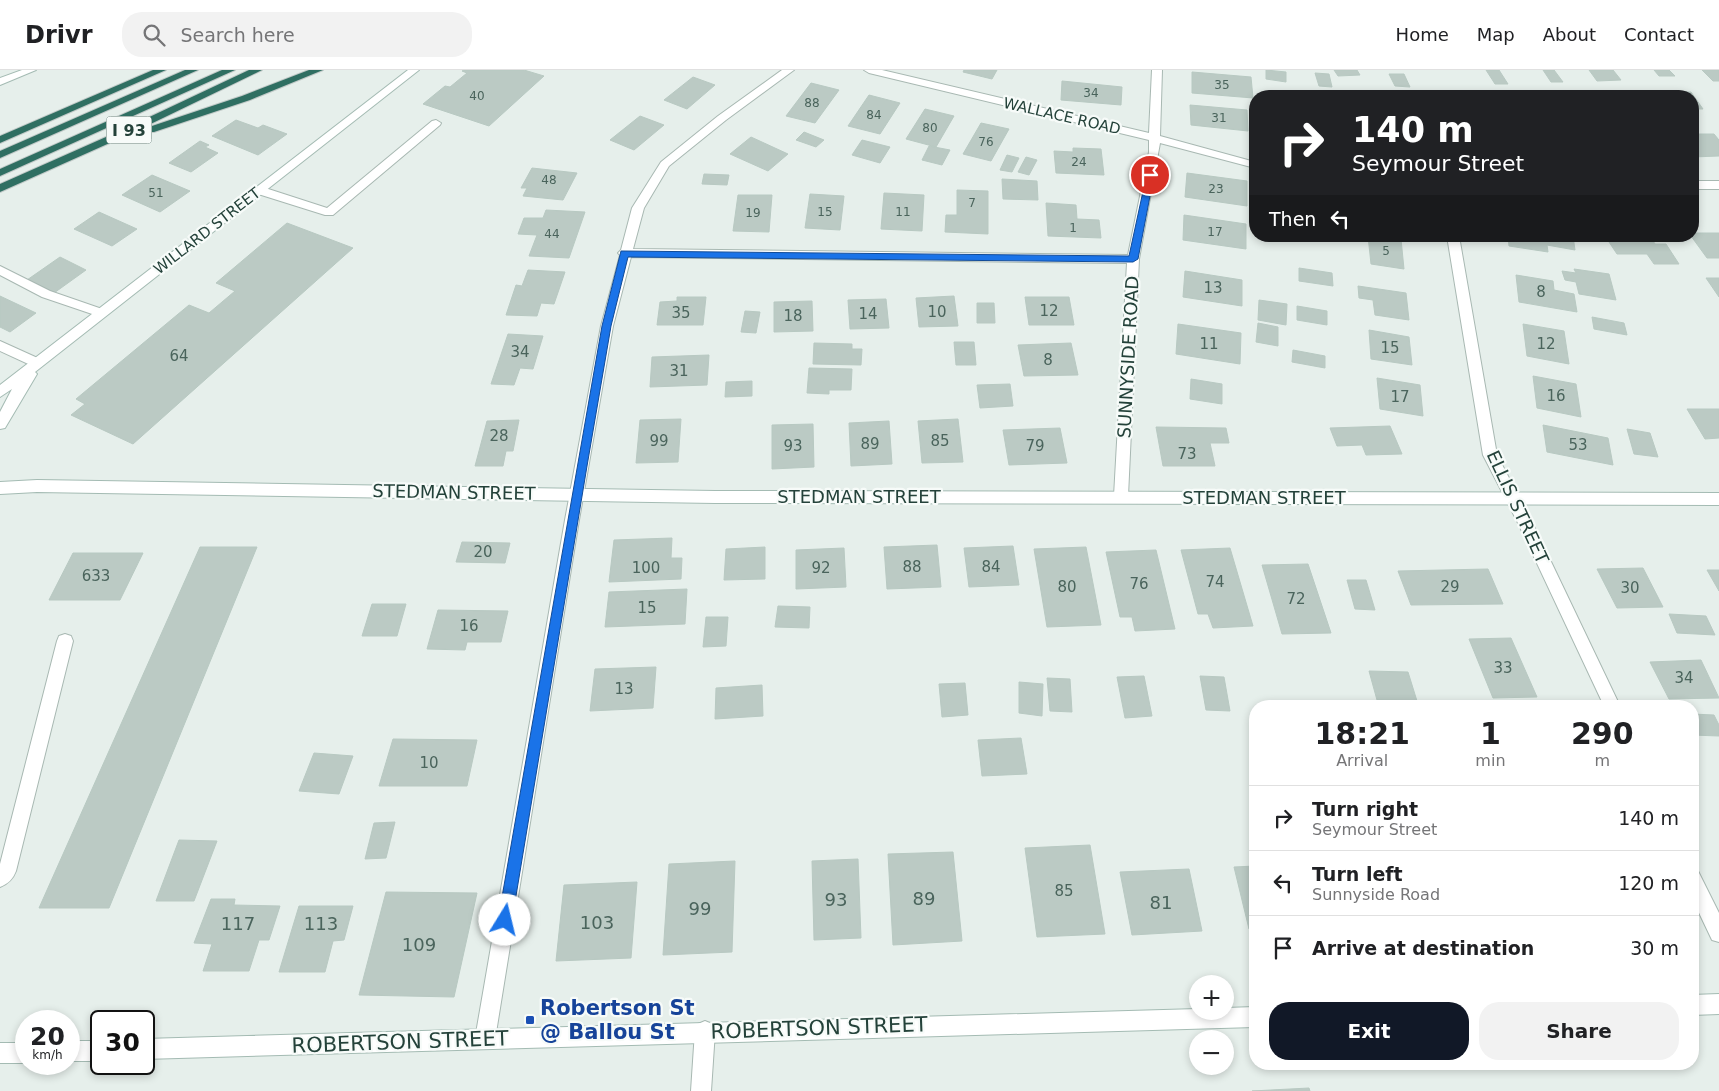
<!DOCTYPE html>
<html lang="en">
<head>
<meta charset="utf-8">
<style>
  :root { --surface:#fff; --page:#f2f2f2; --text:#202124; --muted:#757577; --line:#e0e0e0; --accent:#111827 }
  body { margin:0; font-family:"DejaVu Sans",sans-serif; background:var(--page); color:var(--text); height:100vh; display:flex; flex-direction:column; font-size:19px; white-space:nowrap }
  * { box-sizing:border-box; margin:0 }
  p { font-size:16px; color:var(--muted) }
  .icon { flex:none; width:28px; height:28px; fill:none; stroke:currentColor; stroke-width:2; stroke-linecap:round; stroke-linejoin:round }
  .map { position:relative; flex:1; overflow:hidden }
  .panel { position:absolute; left:1249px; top:630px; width:450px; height:370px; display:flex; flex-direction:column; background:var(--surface); border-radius:20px; box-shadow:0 2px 8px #0003 }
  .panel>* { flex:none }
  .guide { position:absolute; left:1249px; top:20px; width:450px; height:152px; border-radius:20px; box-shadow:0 2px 8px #0003; background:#202124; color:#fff; overflow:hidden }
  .tools { position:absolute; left:1189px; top:905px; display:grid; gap:10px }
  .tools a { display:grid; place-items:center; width:45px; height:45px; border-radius:50%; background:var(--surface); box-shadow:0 2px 8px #0003; font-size:25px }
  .speed { position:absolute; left:15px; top:940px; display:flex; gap:10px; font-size:25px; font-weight:700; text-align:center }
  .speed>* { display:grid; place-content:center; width:65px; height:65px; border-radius:50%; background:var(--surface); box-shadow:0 2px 8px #0003; line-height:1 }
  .speed small { font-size:12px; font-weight:400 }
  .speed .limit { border:2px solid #111; border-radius:8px; background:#fff; color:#111 }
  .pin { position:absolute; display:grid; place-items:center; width:42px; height:42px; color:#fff; margin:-21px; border:2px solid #fff; border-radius:50%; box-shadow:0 1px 5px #0007 }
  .me { position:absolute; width:55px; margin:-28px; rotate:9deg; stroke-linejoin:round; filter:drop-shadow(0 0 4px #0008) }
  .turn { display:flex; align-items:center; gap:18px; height:105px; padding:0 20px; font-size:22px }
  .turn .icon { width:65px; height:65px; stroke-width:2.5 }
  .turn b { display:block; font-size:35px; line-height:42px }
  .then { display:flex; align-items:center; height:48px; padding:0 20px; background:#0003; gap:10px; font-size:19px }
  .eta { display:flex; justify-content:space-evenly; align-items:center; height:85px; text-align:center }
  .eta b { font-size:30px; font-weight:800; line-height:35px }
  .primary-button { display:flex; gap:10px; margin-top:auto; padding:10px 20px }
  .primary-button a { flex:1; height:58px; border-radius:20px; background:var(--accent); color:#fff; font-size:20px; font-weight:800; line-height:58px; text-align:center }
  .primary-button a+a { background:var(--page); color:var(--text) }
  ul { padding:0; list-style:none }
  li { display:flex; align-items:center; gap:15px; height:65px; padding:0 20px; border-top:1px solid var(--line) }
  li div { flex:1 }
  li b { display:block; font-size:19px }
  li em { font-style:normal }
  header { display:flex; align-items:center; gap:30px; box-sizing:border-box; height:70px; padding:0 25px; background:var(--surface); border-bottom:1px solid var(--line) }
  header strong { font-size:24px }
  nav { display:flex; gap:28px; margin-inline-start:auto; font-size:18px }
  .search { width:350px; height:45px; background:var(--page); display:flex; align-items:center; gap:12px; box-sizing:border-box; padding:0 18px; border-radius:20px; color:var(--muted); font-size:19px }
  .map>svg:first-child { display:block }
  .building { fill:#bbcac4; stroke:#b8c9c2 }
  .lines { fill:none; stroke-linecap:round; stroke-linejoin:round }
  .lane-casing { stroke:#a8b8b2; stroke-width:2 }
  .street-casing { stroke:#a8b8b2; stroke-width:2 }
  .secondary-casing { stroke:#a4bbb3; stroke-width:2 }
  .highway-casing { stroke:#c2cac8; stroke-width:2 }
  .lane { fill:#fff; fill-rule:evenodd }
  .street { fill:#fff; fill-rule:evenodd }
  .secondary { fill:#fff; fill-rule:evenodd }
  .highway { fill:#2f6f62; fill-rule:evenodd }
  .route { fill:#1a73e8; stroke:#114b97 }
  .transit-dot { fill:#1a4fb4; stroke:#f7fbf9; stroke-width:2 }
  .labels { text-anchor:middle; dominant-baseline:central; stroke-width:4.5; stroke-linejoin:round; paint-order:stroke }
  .far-number-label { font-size:12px; fill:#4a645c }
  .far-street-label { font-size:15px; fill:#24423a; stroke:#f7fbf9 }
  .number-label { font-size:15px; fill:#4a645c }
  .shield { fill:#f7fbf9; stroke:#637a73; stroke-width:1 }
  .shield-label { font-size:16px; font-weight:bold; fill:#24423a }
  .street-label { font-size:18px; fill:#24423a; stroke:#f7fbf9 }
  .near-number-label { font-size:18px; fill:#4a645c }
  .near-transit-label { font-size:21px; font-weight:bold; fill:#164399; stroke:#f7fbf9; text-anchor:start }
  .near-street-label { font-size:21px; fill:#24423a; stroke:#f7fbf9 }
</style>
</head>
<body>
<header>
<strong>Drivr</strong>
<div class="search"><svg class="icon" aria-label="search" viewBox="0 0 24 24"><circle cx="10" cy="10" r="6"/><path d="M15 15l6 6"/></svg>Search here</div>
<nav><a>Home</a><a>Map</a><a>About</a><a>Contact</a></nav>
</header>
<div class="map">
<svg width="1719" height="1021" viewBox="0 0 1719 1021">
  <rect width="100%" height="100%" fill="#e6efeb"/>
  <path class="building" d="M464,0h60l20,6 -55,50 -66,-22 22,-18 5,1 17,-14 -5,-2z
    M964,0h33l-5,9 -29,-7z
    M1266,0l20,2v10l-20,-3z
    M1334,0h23l3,5 -22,1z
    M1486,0h13l9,14h-13z
    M1543,0h11l9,12h-12z
    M1589,0h24l8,10 -24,1z
    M1654,0h15l6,6h-16z
    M1702,0h17v11h-6z
    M1192,2l59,5 2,21 -61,-5z
    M1315,3l14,1 3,13 -13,-1z
    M1389,4h15l6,13 -15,-1z
    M693,7l22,8 -28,24 -23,-9z
    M1062,11l60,6 -1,18 -60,-5z
    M811,13l28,7 -24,33 -29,-7z
    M1673,22h18l12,17h-11v-13h-16z
    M869,25l31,8 -20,31 -32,-8z
    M1190,35l57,5 1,21 -57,-6z
    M925,39l29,7 -18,31 -30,-8z
    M640,46l24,9 -30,25 -24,-10z
    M236,50l22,8 5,-3 24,9 -29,21 -46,-19z
    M981,53l28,6 -18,32 -28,-7z
    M804,62l20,8 -8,7 -20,-7z
    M1692,64h22l5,6v16l-27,1z
    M751,67l37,17 -20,17 -38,-17z
    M862,70l28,7 -10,16 -28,-8z
    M200,71l9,4 -4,2 13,6 -27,19 -22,-9z
    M929,76l21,4 -8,15 -20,-5z
    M1073,78l28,1 3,26 -48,-2 -2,-22 19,1z
    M1007,85l12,3 -7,14 -12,-2z
    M1026,87l11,3 -8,15 -11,-3z
    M532,98l45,5 -14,27 -40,-4 4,-8h-6z
    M1187,103l60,8v25l-62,-9z
    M704,104l25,1 -2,10 -25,-1z
    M152,105l38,16 -30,21 -38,-17z
    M1002,109l35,2 1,19 -35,-1z
    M957,120l31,1v43l-43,-2 1,-17h11z
    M884,123l40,2 -2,36 -41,-2z
    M810,124l34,2 -4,34 -35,-2z
    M738,125h34l-3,37 -36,-1z
    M1046,133l30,2 1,14 22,1 2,18 -53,-2z
    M546,140l39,2 -16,46 -40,-2 8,-21 -19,-1 6,-16h19z
    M99,142l38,17 -25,17 -38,-17z
    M1184,145l62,9v25l-63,-9z
    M287,153l66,25 -220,196 -62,-29 14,-11 -9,-5 113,-94 20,8 26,-22 -19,-8z
    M1692,163h27v25h-12l-16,-22z
    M1368,166l33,3 3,30 -33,-5z
    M1508,166h65l2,14 -28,-5 1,7 -39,-6z
    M1605,166h45l5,8h11l13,20h-25l-7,-10h-30z
    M60,187l26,13 -32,23 -27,-13z
    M1299,198l33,5 1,13 -34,-5z
    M1574,199l35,5 7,26 -37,-6 -3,-12 -11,-2 -3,-9 14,2z
    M528,200l37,2 -11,32 -13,-1 -4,13 -31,-1 10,-30 6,1z
    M1185,201l57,9v26l-59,-9z
    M1516,205l37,6 1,9 20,4 3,18 -58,-10z
    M1706,208h13v19z
    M1358,216l48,7 3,27 -34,-5 -2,-15 -14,-2z
    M0,226l36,17 -26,19 -10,-5z
    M954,226l4,30 -39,1 -3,-29z
    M677,227h29l-3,28h-46l3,-23 17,-1z
    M1025,227h44l5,28h-45z
    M886,229l3,29 -39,1 -2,-29z
    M1259,230l28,4 -1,21 -28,-5z
    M812,231l1,30 -39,1v-30z
    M977,233h17l1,20h-18z
    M1297,236l30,5v14l-30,-5z
    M745,241l15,1 -4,21 -15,-1z
    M1592,247l32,6 3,12 -33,-6z
    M1258,253l20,4v19l-22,-4z
    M1178,254l63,9 -1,31 -64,-10z
    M1523,254l41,7 5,33 -42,-8z
    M1369,260l40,7 3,28 -41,-6z
    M508,264l35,2 -10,33 -13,-1 -6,17 -23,-1z
    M954,272h20l2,23h-20z
    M814,273l38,1v5h10l-1,16 -48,-1z
    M1071,273l7,32 -54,1 -6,-31z
    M1293,280l32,6v12l-33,-6z
    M709,285l-2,30 -57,2 2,-30z
    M809,298l43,1 -1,21h-22v4l-22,-1z
    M1533,306l43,8 5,33 -44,-9z
    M1377,308l43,7 3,31 -43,-7z
    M1191,309l31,5v20l-32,-5z
    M752,311v15l-27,1 1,-15z
    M1010,314l3,22 -33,2 -3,-23z
    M1687,339h32v29l-14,1z
    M681,349l-3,43 -42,1 4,-43z
    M958,349l5,43 -41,1 -4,-42z
    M519,350l-6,31h-7l-3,15h-28l12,-45z
    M889,351l3,43 -41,2 -2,-43z
    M813,354l1,43 -42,2v-44z
    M1543,355l65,13 5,27 -66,-13z
    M1390,356l12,28 -36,1 -4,-10 -25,1 -7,-18z
    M1156,357l70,1 3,15h-19l5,23h-52z
    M1060,358l7,35 -58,2 -6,-35z
    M1627,359l23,4 8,24 -24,-3z
    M672,468l-1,20h11l-1,21 -72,3 5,-42z
    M462,472l48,1 -5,20 -49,-1z
    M937,475l4,42 -54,2 -3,-42z
    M1013,476l6,39 -50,2 -5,-39z
    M200,477h57l-148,361h-70z
    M765,477v32l-41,1 2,-31z
    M1086,477l15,78 -54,2 -13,-78z
    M844,478l2,39 -50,2v-39z
    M1230,478l23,78 -40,2 -5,-14h-10l-17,-64z
    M1156,480l19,79 -40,2 -3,-14h-12l-14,-65z
    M73,483h70l-23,47h-71z
    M1308,494l23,69 -49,1 -20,-69z
    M1643,498l20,39 -46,1 -20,-39z
    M1488,499l15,35 -92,1 -13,-34z
    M1707,500h12v21z
    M1347,510h19l9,30 -20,-1z
    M687,519l-2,35 -80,3 4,-35z
    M372,534h34l-9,32h-35z
    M778,536l32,1 -1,21 -34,-1z
    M438,540l70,1 -7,31h-34l-2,8 -38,-1z
    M1669,544l37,2 9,19 -38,-2z
    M706,547h22l-2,29 -23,1z
    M1511,568l26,59 -44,1 -24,-59z
    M1701,590l18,38 -50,1 -19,-37z
    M656,597l-3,41 -63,3 5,-42z
    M1369,601l39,1 9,29 -40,-1z
    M1144,606l8,40 -27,2 -8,-41z
    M1200,606l24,1 6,34 -24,-1z
    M1047,608l23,1 2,33 -22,-1z
    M1019,612l24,2 -1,32 -23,-3z
    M965,613l3,32 -26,2 -3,-33z
    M762,615l1,31 -48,3 1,-31z
    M1692,644l22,1 5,10v11l-27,-1z
    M1021,668l6,36 -45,2 -4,-36z
    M393,669l84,1 -10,46h-88z
    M314,683l39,3 -14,38 -40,-3z
    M395,752l-9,36 -21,1 9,-36z
    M179,770l38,1 -23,60h-38z
    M1090,775l15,89 -68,3 -12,-89z
    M953,782l9,89 -69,4 -5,-91z
    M858,789l3,79 -47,2 -2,-79z
    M735,791l-3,91 -69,3 6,-91z
    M1255,796v63h-6l-15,-62z
    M1189,799l13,62 -70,4 -12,-63z
    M637,812l-6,76 -75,3 8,-76z
    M386,822l91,1 -23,104 -95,-2z
    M211,829h24l-1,6 46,1 -11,34h-10l-10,31h-46l9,-27 -18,-1z
    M299,836h54l-9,34 -11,1 -8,31h-46z
    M1309,1018l1,3h-58z"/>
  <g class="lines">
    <g class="lane-casing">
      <path id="lane" d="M436,50l5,3 -1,2 -107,90h-8l-70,-22 -2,-3 6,-4 68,22 105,-87z
        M0,196l50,25 55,19 2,3 -6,4 -59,-20 -42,-22z
        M0,271l42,19 1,3 -1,3 -5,2 -37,-17z
        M65,564l6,2 2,5 -57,230c-3,8 -8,13 -16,16v-23l57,-223 2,-5z"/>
    </g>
    <g class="street-casing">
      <path id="street" d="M782,0h12l-68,50 -57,46 -25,42 -11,41 495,6 21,-103v-12l-280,-67 -5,-3h18l267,63 3,-63h10l-2,66 95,26v6l-95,-25 -21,116 -11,237 -2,4 -5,2 -5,-2 -2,-4 13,-233 -496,-6 -18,69 -34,194 -84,519 -3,7 -7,3 -7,-3 -3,-7 90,-519 36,-194 19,-71 -2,-2 3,-3 11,-42 29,-46 57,-46z
        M1692,111h27v8h-27z
        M1447,166h12l38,219 36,69 87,182h-16l-85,-181 -36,-70z
        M1692,798l6,3 21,42v29l-7,-2 -20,-42z
        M705,951l7,3 3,7 -4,60h-20l4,-60 3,-7z"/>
    </g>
    <g class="secondary-casing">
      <path id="secondary" d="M22,0h14l-36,15v-7z
        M408,0h11l-384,302 2,2 -32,54 -5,1v-17l12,-23 -12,8v-12z
        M37,410l678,11 1004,2v12l-1004,-2 -678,-11 -37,2v-12z
        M1719,924v20l-27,1v-20z
        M1255,937v20l-1111,32v-20l1054,-30v2h27v-3z
        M69,971h32v20h-32z
        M0,973h26v20h-26z"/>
    </g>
    <g class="highway-casing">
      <path id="highway" d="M153,0h13l-166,73v-7z
        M185,0h13l-198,88v-7z
        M222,0h13l-235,106v-7z
        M249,0h13l-130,63 -132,59v-8l124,-55z
        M309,0h14l-73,30 -96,32h-8l-1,-2 1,-2 96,-32z"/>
    </g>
    <use href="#lane" class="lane"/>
    <use href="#street" class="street"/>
    <use href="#secondary" class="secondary"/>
    <use href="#highway" class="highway"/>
  </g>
  <path class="route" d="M1147,103h3l4,2 -16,84 -5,3 -505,-5 -17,69 -24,140 -75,454 -2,5 -5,2 -5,-2 -2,-5 104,-594 19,-75 508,5z"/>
  <rect class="transit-dot" x="525" y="945" width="10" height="10" rx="2.5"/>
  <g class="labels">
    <g class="far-number-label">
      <text x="1222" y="15">35</text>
      <text x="1091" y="23">34</text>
      <text x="477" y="26">40</text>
      <text x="812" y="33">88</text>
      <text x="874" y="45">84</text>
      <text x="1219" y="48">31</text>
      <text x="930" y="58">80</text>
      <text x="986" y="72">76</text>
      <text x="1079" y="92">24</text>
      <text x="549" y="110">48</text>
      <text x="1216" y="119">23</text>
      <text x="156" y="123">51</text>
      <text x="972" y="133">7</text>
      <text x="825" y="142">15</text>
      <text x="903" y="142">11</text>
      <text x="753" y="143">19</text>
      <text x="1073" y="158">1</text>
      <text x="1215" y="162">17</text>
      <text x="552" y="164">44</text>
      <text x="1386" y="181">5</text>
    </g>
    <g class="far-street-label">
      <text transform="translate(1062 46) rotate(13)">WALLACE ROAD</text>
      <text transform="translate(207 161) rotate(-38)">WILLARD STREET</text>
    </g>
    <g class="number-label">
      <text x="1213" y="218">13</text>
      <text x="1541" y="222">8</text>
      <text x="1049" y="241">12</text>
      <text x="937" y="242">10</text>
      <text x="681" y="243">35</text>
      <text x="868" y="244">14</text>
      <text x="793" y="246">18</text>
      <text x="1209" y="274">11</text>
      <text x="1546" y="274">12</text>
      <text x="1390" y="278">15</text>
      <text x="520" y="282">34</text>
      <text x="179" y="286">64</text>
      <text x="1048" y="290">8</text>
      <text x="679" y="301">31</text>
      <text x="1556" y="326">16</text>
      <text x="1400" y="327">17</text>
      <text x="499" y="366">28</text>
      <text x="659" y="371">99</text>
      <text x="940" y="371">85</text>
      <text x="870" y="374">89</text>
      <text x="1578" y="375">53</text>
      <text x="793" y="376">93</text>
      <text x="1035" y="376">79</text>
      <text x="1187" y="384">73</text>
      <text x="483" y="482">20</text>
      <text x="912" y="497">88</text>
      <text x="991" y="497">84</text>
      <text x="646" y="498">100</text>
      <text x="821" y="498">92</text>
      <text x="96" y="506">633</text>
      <text x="1215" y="512">74</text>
      <text x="1139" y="514">76</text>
      <text x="1067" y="517">80</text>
      <text x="1450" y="517">29</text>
      <text x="1630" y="518">30</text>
      <text x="1296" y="529">72</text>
      <text x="647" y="538">15</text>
      <text x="469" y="556">16</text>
      <text x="1503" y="598">33</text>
      <text x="1684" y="608">34</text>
      <text x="624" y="619">13</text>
      <text x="429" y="693">10</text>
      <text x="1064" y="821">85</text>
    </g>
    <rect class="shield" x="106.5" y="46.5" width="45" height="27" rx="4"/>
    <g class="shield-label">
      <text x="129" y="60">I 93</text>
    </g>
    <g class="street-label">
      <text transform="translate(1128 287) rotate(-87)">SUNNYSIDE ROAD</text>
      <text transform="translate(454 422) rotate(1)">STEDMAN STREET</text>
      <text x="859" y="426">STEDMAN STREET</text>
      <text x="1264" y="427">STEDMAN STREET</text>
      <text transform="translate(1518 437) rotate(65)">ELLIS STREET</text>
    </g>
    <g class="near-number-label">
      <text x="924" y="828">89</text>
      <text x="836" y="829">93</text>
      <text x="1161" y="832">81</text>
      <text x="700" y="838">99</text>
      <text x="597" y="852">103</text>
      <text x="238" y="853">117</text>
      <text x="321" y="853">113</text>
      <text x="419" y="874">109</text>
    </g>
    <g class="near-transit-label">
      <text x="540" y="938">Robertson St<tspan x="540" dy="24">@ Ballou St</tspan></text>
    </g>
    <g class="near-street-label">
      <text transform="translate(819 958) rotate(-2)">ROBERTSON STREET</text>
      <text transform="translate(400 972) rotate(-2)">ROBERTSON STREET</text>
    </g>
  </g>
</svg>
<div class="tools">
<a>+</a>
<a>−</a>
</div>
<div class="speed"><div>20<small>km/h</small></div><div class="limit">30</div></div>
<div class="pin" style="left:1150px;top:105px;background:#d93025"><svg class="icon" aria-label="arrive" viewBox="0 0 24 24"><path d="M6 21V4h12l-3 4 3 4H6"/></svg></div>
<svg class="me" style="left:505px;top:850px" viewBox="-20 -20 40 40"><circle r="19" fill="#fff"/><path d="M0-13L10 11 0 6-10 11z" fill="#1a73e8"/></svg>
<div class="guide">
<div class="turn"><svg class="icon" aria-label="right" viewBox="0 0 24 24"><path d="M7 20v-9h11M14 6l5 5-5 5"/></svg><div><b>140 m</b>Seymour Street</div></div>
<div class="then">Then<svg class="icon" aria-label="left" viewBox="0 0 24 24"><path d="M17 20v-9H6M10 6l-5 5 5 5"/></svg></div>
</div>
<section class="panel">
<div class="eta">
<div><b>18:21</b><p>Arrival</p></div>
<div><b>1</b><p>min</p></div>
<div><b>290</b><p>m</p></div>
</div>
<ul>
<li><svg class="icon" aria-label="right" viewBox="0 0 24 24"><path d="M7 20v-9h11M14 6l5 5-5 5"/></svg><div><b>Turn right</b><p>Seymour Street</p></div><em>140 m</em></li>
<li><svg class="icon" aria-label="left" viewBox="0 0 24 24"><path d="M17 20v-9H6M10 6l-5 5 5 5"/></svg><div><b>Turn left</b><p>Sunnyside Road</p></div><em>120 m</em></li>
<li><svg class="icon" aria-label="arrive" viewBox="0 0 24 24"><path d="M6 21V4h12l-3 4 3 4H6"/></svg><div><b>Arrive at destination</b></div><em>30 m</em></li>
</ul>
<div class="primary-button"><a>Exit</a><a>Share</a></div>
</section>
</div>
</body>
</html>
